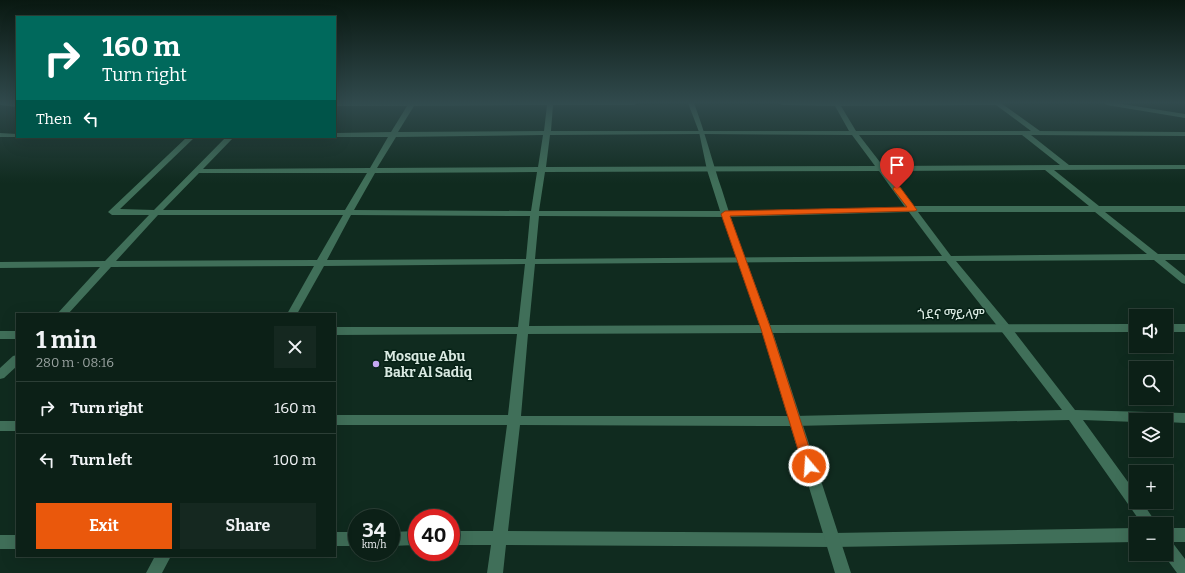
<!DOCTYPE html>
<html lang="en">
<head>
<meta charset="utf-8">
<style>
  :root { --surface:#0c2017; --page:#152820; --text:#f1f3f6; --muted:#9aa3a1; --line:#2c3e36; --accent:#ea580c }
  body { margin:0; font-family:Bitter,"Noto Sans Ethiopic",serif; background:var(--page); color:var(--text); height:100vh; display:flex; flex-direction:column; font-size:15px; white-space:nowrap }
  * { box-sizing:border-box; margin:0 }
  p { font-size:13px; color:var(--muted) }
  .icon { flex:none; width:22px; height:22px; fill:none; stroke:currentColor; stroke-width:2; stroke-linecap:round; stroke-linejoin:round }
  .map { position:relative; flex:1; overflow:hidden }
  .sheet { position:absolute; left:16px; top:313px; width:320px; height:244px; display:flex; flex-direction:column; background:var(--surface); border-radius:0px; box-shadow:0 4px 16px #0002,0 0 0 1px var(--line) }
  .sheet>* { flex:none }
  .hud { position:absolute; left:16px; top:16px; width:320px; height:122px; border-radius:0px; box-shadow:0 4px 16px #0002,0 0 0 1px var(--line); background:#00695c; color:#fff; overflow:hidden }
  .tools { position:absolute; left:1129px; top:309px; display:grid; gap:8px }
  .tools a { display:grid; place-items:center; width:44px; height:44px; border-radius:0px; background:var(--surface); box-shadow:0 4px 16px #0002,0 0 0 1px var(--line); font-size:20px }
  .speed { position:absolute; left:348px; top:509px; display:flex; gap:8px; font-size:20px; font-weight:700; text-align:center }
  .speed>* { display:grid; place-content:center; width:52px; height:52px; border-radius:50%; background:var(--surface); box-shadow:0 4px 16px #0002,0 0 0 1px var(--line); line-height:1 }
  .speed small { font-size:10px; font-weight:400 }
  .speed .limit { border:6px solid #d22; background:#fff; color:#111 }
  .pin { position:absolute; display:grid; place-items:center; width:34px; height:34px; color:#fff; margin:-41px -17px; border-radius:50% 50% 50% 0; rotate:-45deg; box-shadow:0 0 4px #0007 }
  .pin .icon { rotate:45deg }
  .me { position:absolute; width:44px; margin:-22px; rotate:342deg; stroke-linejoin:round; filter:drop-shadow(0 0 3px #0008) }
  .turn { display:flex; align-items:center; gap:14px; height:84px; padding:0 20px; font-size:18px }
  .turn .icon { width:52px; height:52px; stroke-width:2.5 }
  .turn b { display:block; font-size:28px; line-height:34px }
  .then { display:flex; align-items:center; height:38px; padding:0 20px; background:#0003; gap:8px; font-size:15px }
  .round { display:grid; place-items:center; flex:none; width:42px; height:42px; border-radius:0px; background:var(--page) }
  .overview { display:flex; align-items:center; justify-content:space-between; height:68px; padding:0 20px }
  h1 { font-size:24px; font-weight:700; line-height:30px }
  .cta { display:flex; gap:8px; margin-top:auto; padding:8px 20px }
  .cta a { flex:1; height:46px; border-radius:0px; background:var(--accent); color:#fff; font-size:16px; font-weight:700; line-height:46px; text-align:center }
  .cta a+a { background:var(--page); color:var(--text) }
  ul { padding:0; list-style:none }
  li { display:flex; align-items:center; gap:12px; height:52px; padding:0 20px; border-top:1px solid var(--line) }
  li div { flex:1 }
  li b { display:block; font-size:15px }
  li em { font-style:normal }
  .map>svg:first-child { display:block }
  .lines { fill:none; stroke-linecap:round; stroke-linejoin:round }
  .minor { fill:#406f59; fill-rule:evenodd }
  .tertiary { fill:#406f59; fill-rule:evenodd }
  .route { fill:#ea580c; stroke:#983908 }
  .poi-dot { fill:#c4a7f1; stroke:#062116; stroke-width:1.5 }
  .labels { text-anchor:middle; dominant-baseline:central; stroke-width:3; stroke-linejoin:round; paint-order:stroke }
  .street-label { font-size:14px; fill:#d9e9e1; stroke:#062116 }
  .poi-label { font-size:14px; font-weight:bold; fill:#d9e9e1; stroke:#062116; text-anchor:start }
</style>
</head>
<body>
<div class="map">
<svg width="1185" height="573" viewBox="0 0 1185 573">
  <rect width="100%" height="100%" fill="#102b1f"/>
  <g class="lines">
    <path class="minor" d="M0,103h17v4l-17,-2z
      M335,103h302l-3,2h-81l-2,26h298l-14,-25 -53,-1 -3,-2h222l39,28 145,1v4l-154,-1 38,30h116v4l-131,1 45,36h86v6h-80l53,42h27v6h-20l20,16v8l-3,-1 -28,-23 -198,1 54,65 65,84 110,3v10l-19,-1v-2h-30v2l-53,-2 53,73v9h6l15,22h-15l-73,-104 -275,6 -274,-1 -12,106 325,2 303,-5v14l-303,5 -327,-2 -3,28h-16l4,-28h-40v-14h42l14,-106h-172v-10h173l9,-81 -182,1v-8h183l7,-63 -201,2 -27,48h-10l27,-48 -203,1 -43,47h-11l43,-47 -100,1v-6l105,-1 44,-46h-37l-4,-3 79,-75h8l-75,72 34,1 72,-73h8l-31,32 167,-1 18,-31h-53v-4l56,-1 16,-26h-72zM547,105l-3,26 -146,1 16,-26zM996,105l35,26h-175l-15,-25zM702,134l150,1 23,31 -329,1 4,-32zM543,135l-5,32 -161,1 19,-31zM859,135h163l38,30 -177,1zM1045,170l44,36h-175l-28,-35zM879,171l26,36 -180,4h-186l6,-39zM537,172l-6,39 -177,-1 21,-37zM199,173h168l-22,37h-182zM909,212l33,44 -407,3 4,-43 186,1zM918,212h177l52,42 -196,2zM158,215h185l-26,45 -201,1zM351,215l179,1 -4,43 -199,1zM946,261l56,71 60,78 -268,6h-273l7,-82 238,-1 5,-4 -5,-4 -237,1 6,-62z
      M1104,103h12l69,11v4l-78,-13z
      M0,133l17,1v3h3h-20z
      M0,331h17v8h-17z
      M17,355v11l-13,12 -4,1v-11l13,-12z
      M0,421h17v10h-17z
      M1166,528h19v14h-13l13,17v14h-8l-14,-19h3z
      M417,531v14l-26,1v-14z
      M335,532h22v14h-22z
      M0,535h17v14h-17z
      M155,556h16l-9,17h-16z"/>
    <path class="tertiary" d="M688,103h6c11,29 18,58 28,87 14,46 32,90 48,135l366,-1v8l-363,1 78,240h-16l-74,-244 -40,-115 -14,-44 -8,-38z
      M1166,324h19v8h-19z"/>
  </g>
  <linearGradient id="sky" x2="0" y2="1"><stop stop-color="#091811"/><stop offset="0.56" stop-color="#314a4d"/><stop offset="1" stop-color="#314a4d" stop-opacity="0"/></linearGradient>
  <rect width="1185" height="183" fill="url(#sky)"/>
  <path class="route" d="M894,187h6l17,23 -2,1 -185,5 41,113 44,137 -2,3 -4,2 -4,-2 -2,-3 -42,-137 -40,-115 4,-3 182,-4 -14,-18z"/>
  <circle class="poi-dot" cx="376" cy="364" r="4"/>
  <g class="labels">
    <g class="street-label">
      <text x="951" y="314">ጎደና ማይላም</text>
    </g>
    <g class="poi-label">
      <text x="384" y="356">Mosque Abu<tspan x="384" dy="16">Bakr Al Sadiq</tspan></text>
    </g>
  </g>
</svg>
<div class="tools">
<a><svg class="icon" aria-label="sound" viewBox="0 0 24 24"><path d="M4 9h4l5-4v14l-5-4H4zM17 9q2 3 0 6"/></svg></a>
<a><svg class="icon" aria-label="search" viewBox="0 0 24 24"><circle cx="10" cy="10" r="6"/><path d="M15 15l6 6"/></svg></a>
<a><svg class="icon" aria-label="layers" viewBox="0 0 24 24"><path d="M12 4l9 5-9 5-9-5zM3 14l9 5 9-5"/></svg></a>
<a>+</a>
<a>−</a>
</div>
<div class="speed"><div>34<small>km/h</small></div><div class="limit">40</div></div>
<div class="pin" style="left:897px;top:189px;background:#d93025"><svg class="icon" aria-label="arrive" viewBox="0 0 24 24"><path d="M6 21V4h12l-3 4 3 4H6"/></svg></div>
<svg class="me" style="left:809px;top:466px" viewBox="-20 -20 40 40"><circle r="17" fill="#ea580c" stroke="#fff" stroke-width="3"/><path d="M0-11L8 9 0 5-8 9z" fill="#fff"/></svg>
<div class="hud">
<div class="turn"><svg class="icon" aria-label="right" viewBox="0 0 24 24"><path d="M7 20v-9h11M14 6l5 5-5 5"/></svg><div><b>160 m</b>Turn right</div></div>
<div class="then">Then<svg class="icon" aria-label="left" viewBox="0 0 24 24"><path d="M17 20v-9H6M10 6l-5 5 5 5"/></svg></div>
</div>
<section class="sheet">
<div class="overview"><div><h1>1 min</h1><p>280 m · 08:16</p></div><a class="round"><svg class="icon" aria-label="close" viewBox="0 0 24 24"><path d="M6 6l12 12M18 6L6 18"/></svg></a></div>
<ul>
<li><svg class="icon" aria-label="right" viewBox="0 0 24 24"><path d="M7 20v-9h11M14 6l5 5-5 5"/></svg><div><b>Turn right</b></div><em>160 m</em></li>
<li><svg class="icon" aria-label="left" viewBox="0 0 24 24"><path d="M17 20v-9H6M10 6l-5 5 5 5"/></svg><div><b>Turn left</b></div><em>100 m</em></li>
</ul>
<div class="cta"><a>Exit</a><a>Share</a></div>
</section>
</div>
</body>
</html>
